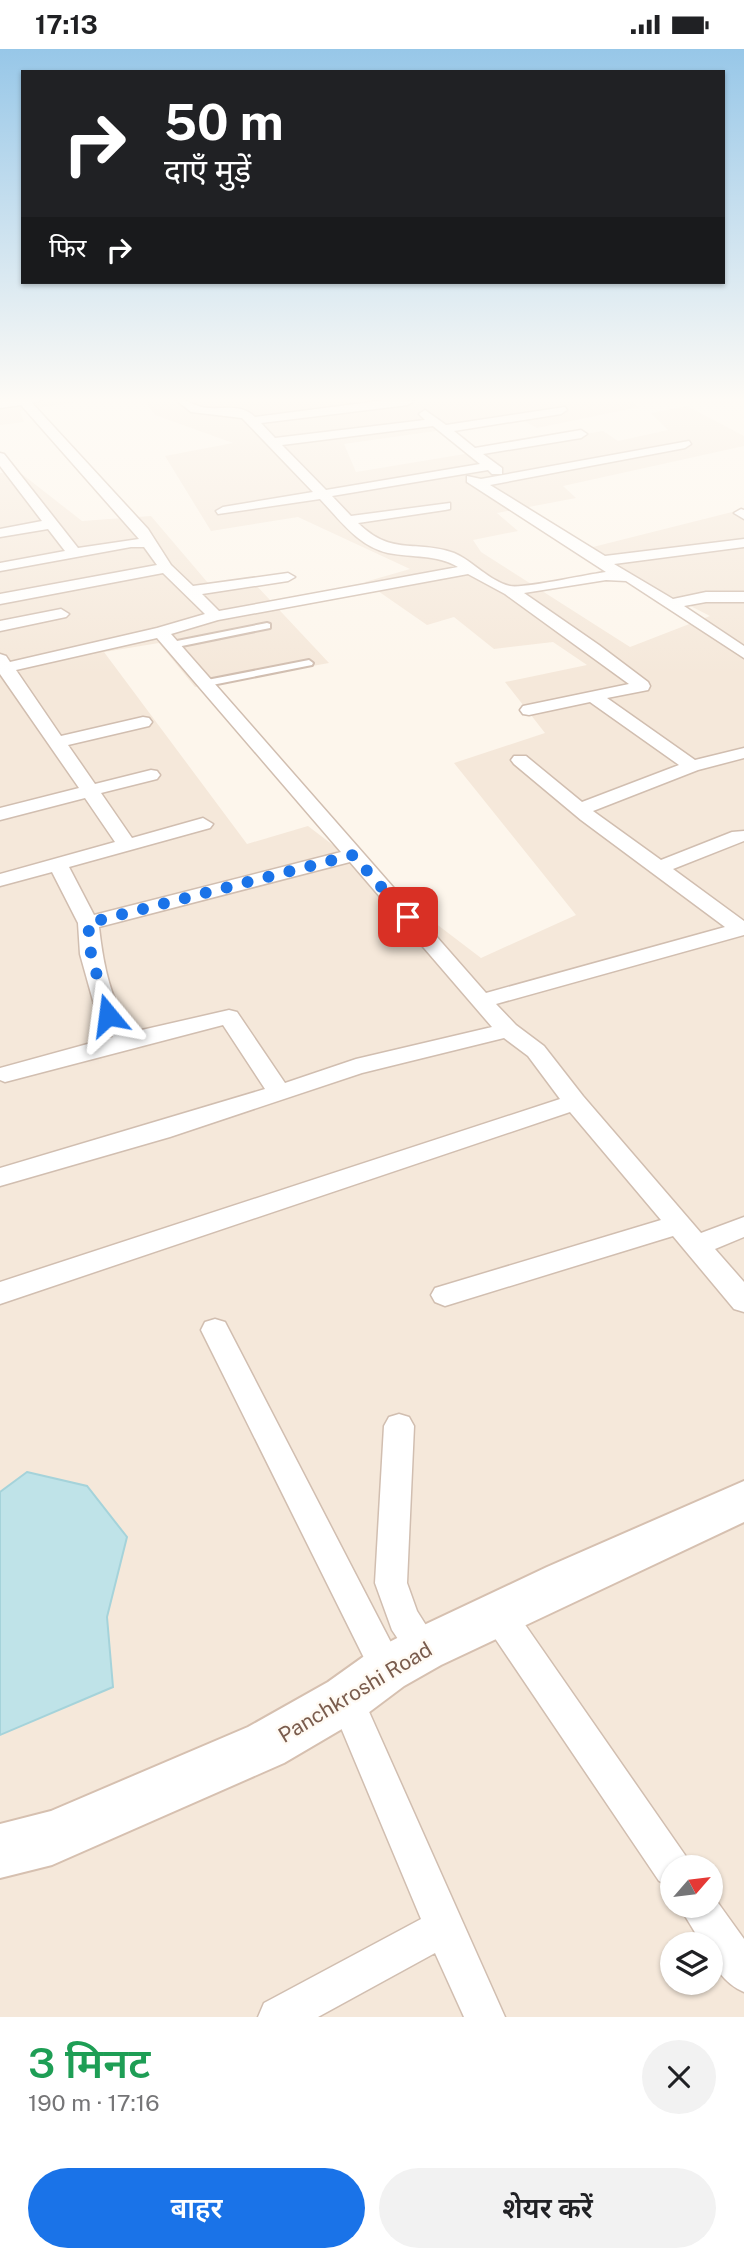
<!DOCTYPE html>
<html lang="hi">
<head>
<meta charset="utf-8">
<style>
  :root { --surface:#fff; --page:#f2f2f2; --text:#202124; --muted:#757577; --accent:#1a73e8 }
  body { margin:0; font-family:"Public Sans","Noto Sans Devanagari",sans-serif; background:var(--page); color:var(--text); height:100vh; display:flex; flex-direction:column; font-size:26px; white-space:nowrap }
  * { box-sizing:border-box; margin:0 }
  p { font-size:23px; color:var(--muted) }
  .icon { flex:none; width:38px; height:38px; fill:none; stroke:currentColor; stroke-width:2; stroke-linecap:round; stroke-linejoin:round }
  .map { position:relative; height:1968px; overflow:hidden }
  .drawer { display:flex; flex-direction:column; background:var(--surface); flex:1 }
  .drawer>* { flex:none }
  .hud { position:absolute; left:21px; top:21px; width:704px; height:214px; border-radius:0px; box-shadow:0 2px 5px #0004; background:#202124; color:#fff; overflow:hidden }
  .needle { width:46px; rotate:62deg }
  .tools { position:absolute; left:660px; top:1806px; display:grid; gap:14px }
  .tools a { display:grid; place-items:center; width:63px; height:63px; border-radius:50%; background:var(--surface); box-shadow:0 2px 5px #0004; font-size:35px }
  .pin { position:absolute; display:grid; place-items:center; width:60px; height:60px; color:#fff; margin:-30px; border-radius:14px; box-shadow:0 4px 10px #0006 }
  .me { position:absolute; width:77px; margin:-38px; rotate:344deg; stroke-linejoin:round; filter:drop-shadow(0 0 5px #0008) }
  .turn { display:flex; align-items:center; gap:24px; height:147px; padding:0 28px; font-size:32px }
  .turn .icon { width:91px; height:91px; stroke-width:2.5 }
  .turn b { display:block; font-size:49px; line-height:60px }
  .then { display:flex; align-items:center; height:66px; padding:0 28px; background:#0003; gap:14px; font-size:26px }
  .round { display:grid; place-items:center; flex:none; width:74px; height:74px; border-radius:37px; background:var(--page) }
  .headline { display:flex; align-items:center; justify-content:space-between; height:119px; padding:0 28px }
  h1 { font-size:42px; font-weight:600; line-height:52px; color:#1e9e55 }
  .button { display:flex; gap:14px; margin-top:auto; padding:14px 28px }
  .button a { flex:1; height:80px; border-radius:42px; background:var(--accent); color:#fff; font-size:28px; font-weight:600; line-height:80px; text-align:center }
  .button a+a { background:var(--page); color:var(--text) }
  .status { display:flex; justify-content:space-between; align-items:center; height:49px; padding:0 35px; background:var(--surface); direction:ltr }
  .status svg { height:19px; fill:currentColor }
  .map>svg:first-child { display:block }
  .residential { fill:#f5e8da; fill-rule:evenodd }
  .water { fill:#bfe3e8; stroke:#a5d3da; stroke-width:2 }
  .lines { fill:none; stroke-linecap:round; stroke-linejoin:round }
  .lane-casing { stroke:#d1beb0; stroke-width:4 }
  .street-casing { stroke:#d1beb0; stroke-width:3 }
  .secondary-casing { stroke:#d6c0b0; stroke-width:4 }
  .lane { fill:#fff; fill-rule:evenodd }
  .street { fill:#fff; fill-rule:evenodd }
  .secondary { fill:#fff; fill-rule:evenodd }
  .route { stroke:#1a73e8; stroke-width:12; stroke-dasharray:0 21.6 }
  .labels { text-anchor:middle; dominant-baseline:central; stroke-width:5; stroke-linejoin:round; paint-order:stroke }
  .near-street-label { font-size:21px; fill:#7a5c4d; stroke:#fffaf3 }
</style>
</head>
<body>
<div class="status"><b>17:13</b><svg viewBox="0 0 49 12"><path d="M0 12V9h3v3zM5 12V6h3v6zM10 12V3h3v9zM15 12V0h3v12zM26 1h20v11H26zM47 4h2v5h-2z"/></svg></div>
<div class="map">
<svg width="744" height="1968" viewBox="0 0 744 1968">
  <rect width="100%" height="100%" fill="#fdf6ec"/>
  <path class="residential" d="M0,350h94l-74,12 4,11 -24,3z
    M143,350h484l12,8 -102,21 -17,-9 -176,25 12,28 247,-41 15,10 50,-11 -17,-17 36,-7 57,30v10l-181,40 13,12 -79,15 21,18 -45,9 8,12 149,95 80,-31 -129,-66 163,-41v1508h-744v-1544l18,-2 64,50 69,-5 57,67 47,1 74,79 -134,24 -36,-44 -55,9 143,192 61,-18 173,132 95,-43 -122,-152 91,-30 -40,-51 82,-17 -34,-23 -59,7 -40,-32 -27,8 -62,-43 45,-13 -112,-52 -87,14 -46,-75 68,-13 -78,-28zM672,1818h38v39h-38zM672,1895h38v39h-38z"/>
  <path class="water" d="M27,1423l60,14 40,51 -20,80 6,70 -113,48v-243z"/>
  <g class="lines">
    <g class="lane-casing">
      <path id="lane" d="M267,574l3,1v4l-98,20 -4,-3 4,-3z
        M309,611l4,3 -1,2 -105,21 -4,-3 4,-3z"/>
    </g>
    <g class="street-casing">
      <path id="street" d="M44,350l-12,4 116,126 23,36 22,21 95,-13 7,4 -7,4 -86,13 17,17 239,-44c-22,-13 -45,-9 -70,-14 -30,-7 -48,-33 -68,-54l-102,15 -2,-3 7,-4 90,-15 -71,-74 -51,-6 -16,-13c12,0 16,5 26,8 18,4 39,-5 54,10l139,-18 20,2 -6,4 -147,18 14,15 150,-18 -6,-6 6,-4 21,15 119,-18 2,3 -6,4 -107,17 21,17 106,-18 6,4 -6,4 -98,16 19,14v6h-10l-4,-4 -156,26 19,20 99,-13v6l-5,1 -87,13c35,34 57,16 96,30 19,8 35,28 56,33 13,3 78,-12 96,-14l-139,-90v-6l14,3 208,-38 2,3 -6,4 -195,37 115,71 139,-17v8l-130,17 59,35 33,-7h38v10h-38l-22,4 60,40v12l-118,-77 -20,-1 -82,13 75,52 49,37 2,4 -2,4 -41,8 88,62 49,-12v10l-46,12 -105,41 68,49 71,-28 12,-1v10l-71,28 71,52v14l-248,69 20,21 28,21 39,50 118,137 43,-16v20l-29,12 29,33v30l-10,-3 -61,-73 -228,70 -10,-4 -4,-7 4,-7 226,-68 -91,-108 -570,192v-22l560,-183 -32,-43 -24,-18 -142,35 -192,64 -170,49v-18l265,-79 -42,-64 -218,57 -5,-2v-12l113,-31 -16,-22 -17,-61 -2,-31 -26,-51 -52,14v-12l115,-32 -30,-44 -85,22v-12l79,-20 -79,-114v-20l6,2 4,6 147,-34 48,-14 -42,-41 -163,31v-10l157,-29 -13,-18h-13l-131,24v-8l65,-12 -17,-22 -48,8v-8l42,-8 -42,-55v-13l4,1 74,94 61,-9 -118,-134 -21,3v-8zM433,377l47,38 -154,26 -44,-45zM468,525l37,20 124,90 -106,22 -3,4 3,4 6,1 61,-13 89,63 -97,37 -56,-46h-12l-3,4 3,4 67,56 144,107 -239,66 -315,-359 47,-14zM157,589l184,214 -247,63 -25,-48 141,-39 3,-4 -10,-6 -71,20 -31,-45 56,-14 3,-4 -3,-4 -6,-1 -56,14 -27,-39 81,-19 3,-4 -3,-4 -6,-1 -82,19 -45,-66zM350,813l142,165 -136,32 -71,24 -48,-71 -8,-2 -96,22c-23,-30 -30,-69 -34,-105z
        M741,460l3,1v9l-10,-6z
        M61,560l8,5 -3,3 -66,14v-10z
        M215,1270l10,3 174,336 5,11 -5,11 -12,5 -12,-5 -174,-350 4,-8z
        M399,1365l10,3 5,9 -7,157 10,28 24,38 -5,11 -12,5 -12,-5 -20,-30 -17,-47 9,-157 5,-9z
        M498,1550l12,4 175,252 5,12h-18v20l-13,-6 -173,-256 -4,-11 4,-11z
        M346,1633l12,5 147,330h-41l-29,-64 -117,64h-60l6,-14 157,-84 -92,-220 5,-12z
        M711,1844l33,46v53c-19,-8 -34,-27 -34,-48h-8l-23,-38h31z"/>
    </g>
    <g class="secondary-casing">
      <path id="secondary" d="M744,1432v41l-303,143 -37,21 -40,30 -80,47 -232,102 -52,13v-54l51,-13 197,-84 80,-45 42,-30 37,-19 140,-66z"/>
    </g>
    <use href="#lane" class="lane"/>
    <use href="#street" class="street"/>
    <use href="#secondary" class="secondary"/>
  </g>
  <linearGradient id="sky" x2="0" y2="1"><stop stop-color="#97c7e8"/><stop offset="0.56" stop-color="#fefbf6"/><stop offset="1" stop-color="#fefbf6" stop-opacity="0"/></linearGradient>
  <rect width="744" height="626" fill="url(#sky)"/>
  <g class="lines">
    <path class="route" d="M108,966l-17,-61 -3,-31 265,-68 55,62"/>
  </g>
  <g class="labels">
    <g class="near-street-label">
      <text transform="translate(355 1643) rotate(-31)">Panchkroshi Road</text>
    </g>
  </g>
</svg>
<div class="tools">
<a><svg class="needle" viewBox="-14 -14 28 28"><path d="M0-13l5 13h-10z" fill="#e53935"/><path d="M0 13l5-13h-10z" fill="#757577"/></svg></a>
<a><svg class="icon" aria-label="layers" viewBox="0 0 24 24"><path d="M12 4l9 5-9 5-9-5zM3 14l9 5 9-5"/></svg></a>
</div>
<div class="pin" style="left:408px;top:868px;background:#d93025"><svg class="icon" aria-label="arrive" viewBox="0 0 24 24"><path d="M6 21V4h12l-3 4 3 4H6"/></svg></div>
<svg class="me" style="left:108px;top:966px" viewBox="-20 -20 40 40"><path d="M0-17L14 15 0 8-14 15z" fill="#1a73e8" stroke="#fff" stroke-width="4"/></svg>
<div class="hud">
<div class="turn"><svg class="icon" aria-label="right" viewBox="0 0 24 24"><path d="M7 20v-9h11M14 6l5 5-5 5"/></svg><div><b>50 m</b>दाएँ मुड़ें</div></div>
<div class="then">फिर<svg class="icon" aria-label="right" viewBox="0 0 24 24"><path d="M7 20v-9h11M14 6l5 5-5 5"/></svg></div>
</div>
</div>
<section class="drawer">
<div class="headline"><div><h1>3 मिनट</h1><p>190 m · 17:16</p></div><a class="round"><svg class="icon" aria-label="close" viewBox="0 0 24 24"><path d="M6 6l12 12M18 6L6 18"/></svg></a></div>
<div class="button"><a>बाहर</a><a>शेयर करें</a></div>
</section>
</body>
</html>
